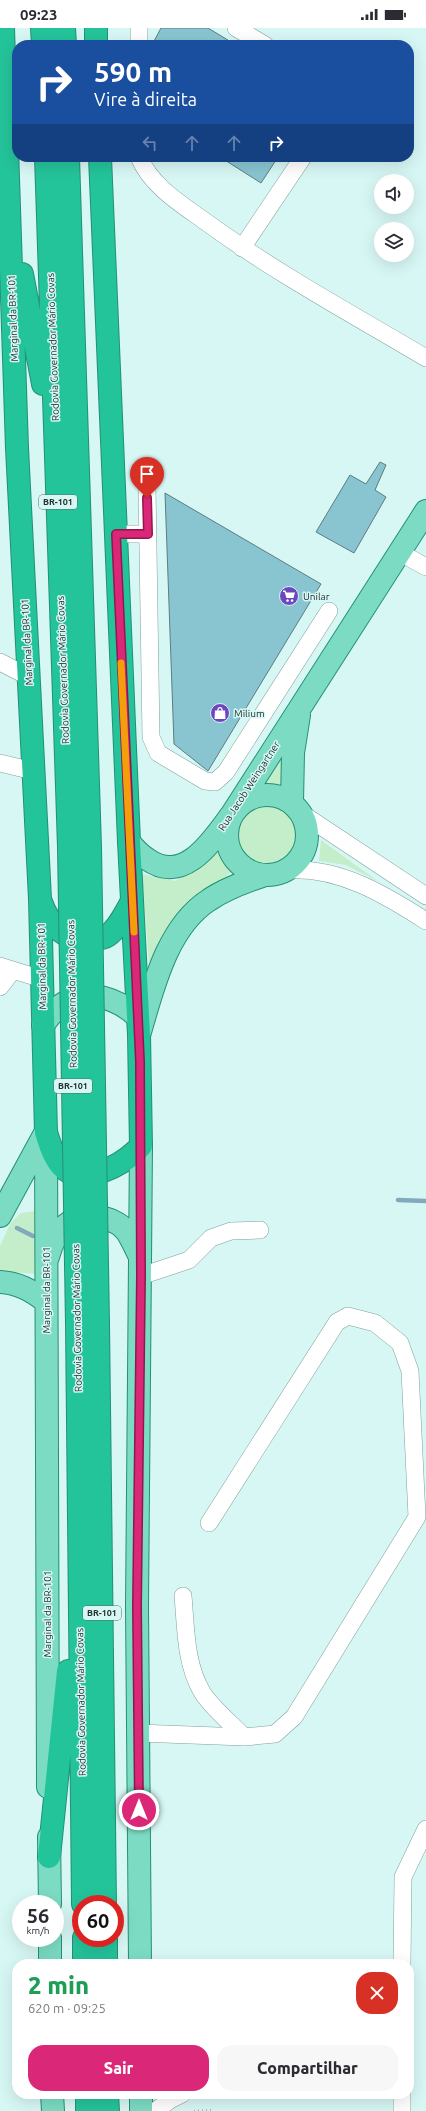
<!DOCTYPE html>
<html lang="pt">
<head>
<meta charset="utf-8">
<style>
  :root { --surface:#fff; --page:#f7f7f7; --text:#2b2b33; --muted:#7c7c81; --accent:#db2777 }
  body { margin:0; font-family:Ubuntu,sans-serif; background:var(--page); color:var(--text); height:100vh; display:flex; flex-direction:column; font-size:15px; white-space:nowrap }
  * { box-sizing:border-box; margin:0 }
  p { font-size:13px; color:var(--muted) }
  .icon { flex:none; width:22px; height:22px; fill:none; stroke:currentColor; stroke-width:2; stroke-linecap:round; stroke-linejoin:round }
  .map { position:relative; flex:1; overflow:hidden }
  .side { position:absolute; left:12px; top:1931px; width:402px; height:140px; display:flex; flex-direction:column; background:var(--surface); border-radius:16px; box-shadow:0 4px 16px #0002 }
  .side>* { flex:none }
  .hud { position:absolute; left:12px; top:12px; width:402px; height:122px; border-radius:16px; box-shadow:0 4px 16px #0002; background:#1a4fa0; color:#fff; overflow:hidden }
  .fabs { position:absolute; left:374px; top:146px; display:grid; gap:8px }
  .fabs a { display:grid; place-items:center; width:40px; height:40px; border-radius:50%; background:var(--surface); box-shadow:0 4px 16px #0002; font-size:20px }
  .speed { position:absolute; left:12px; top:1867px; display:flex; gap:8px; font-size:20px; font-weight:700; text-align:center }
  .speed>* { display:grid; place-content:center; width:52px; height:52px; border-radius:50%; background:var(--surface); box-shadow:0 4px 16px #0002; line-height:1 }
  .speed small { font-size:10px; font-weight:400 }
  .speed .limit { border:6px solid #d22; background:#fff; color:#111 }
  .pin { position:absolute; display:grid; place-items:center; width:34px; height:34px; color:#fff; margin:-41px -17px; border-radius:50% 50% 50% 0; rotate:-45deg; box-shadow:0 0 4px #0007 }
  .pin .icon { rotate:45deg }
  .me { position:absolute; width:44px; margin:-22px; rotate:0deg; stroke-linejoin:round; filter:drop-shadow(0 0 3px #0008) }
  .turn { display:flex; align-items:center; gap:14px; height:84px; padding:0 16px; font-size:18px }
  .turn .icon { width:52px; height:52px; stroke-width:2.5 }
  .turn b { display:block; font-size:28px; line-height:34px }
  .lanes { display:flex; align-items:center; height:38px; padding:0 16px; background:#0003; justify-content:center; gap:20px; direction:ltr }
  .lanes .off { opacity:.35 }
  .round { display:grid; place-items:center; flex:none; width:42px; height:42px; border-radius:16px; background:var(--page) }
  .summary { display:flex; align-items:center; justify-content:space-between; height:68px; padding:0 16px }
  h1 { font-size:24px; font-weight:800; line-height:30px; color:#1e9e55 }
  .cta { display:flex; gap:8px; margin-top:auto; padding:8px 16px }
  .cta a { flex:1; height:46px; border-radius:16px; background:var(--accent); color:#fff; font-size:16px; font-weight:800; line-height:46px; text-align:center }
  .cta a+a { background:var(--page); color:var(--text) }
  .status { display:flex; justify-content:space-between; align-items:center; height:28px; padding:0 20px; background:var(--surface); direction:ltr }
  .status svg { height:11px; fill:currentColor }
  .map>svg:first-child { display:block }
  .green { fill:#c4edca }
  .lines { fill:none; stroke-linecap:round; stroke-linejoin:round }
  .stream { stroke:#83aabc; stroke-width:4.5 }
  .building { fill:#89c5d1; stroke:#5e7b80 }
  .minor-casing { stroke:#81a09d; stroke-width:18 }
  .major-casing { stroke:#249075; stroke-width:24 }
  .highway-casing { stroke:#249075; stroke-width:24 }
  .path { stroke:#a0bab9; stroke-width:2.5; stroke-dasharray:1 3; stroke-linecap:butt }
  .minor { stroke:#fff; stroke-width:17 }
  .major { stroke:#7cdcc3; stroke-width:22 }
  .highway { stroke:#24c49b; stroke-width:22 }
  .highway-bridge-casing { stroke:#249075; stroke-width:24; stroke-linecap:butt }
  .highway-bridge { stroke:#24c49b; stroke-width:22 }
  .route-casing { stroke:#8e194d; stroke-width:10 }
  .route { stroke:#db2777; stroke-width:7 }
  .slow { stroke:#f59e0b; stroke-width:7 }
  .labels { text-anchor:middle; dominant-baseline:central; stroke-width:3; stroke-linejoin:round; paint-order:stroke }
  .shield { fill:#d7f7f5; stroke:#596b6a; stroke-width:1 }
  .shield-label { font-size:9px; font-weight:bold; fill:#232f2e }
  .street-label { font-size:10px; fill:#232f2e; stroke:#d7f7f5 }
  .poi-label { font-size:10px; fill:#232f2e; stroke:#d7f7f5; text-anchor:start }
</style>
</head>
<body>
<div class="status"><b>09:23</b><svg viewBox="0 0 49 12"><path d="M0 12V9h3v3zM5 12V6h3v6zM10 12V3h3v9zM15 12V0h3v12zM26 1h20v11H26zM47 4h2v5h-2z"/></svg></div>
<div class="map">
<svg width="426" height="2083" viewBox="0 0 426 2083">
  <rect width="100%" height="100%" fill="#d7f7f5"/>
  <path class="green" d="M284,717l-1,45 -17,-4 -7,2z
    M237 809a31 31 0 1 1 62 0a31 31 0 1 1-62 0Z
    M321,812l58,42 -33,-17 -27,-4z
    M219,819l6,14 10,9c-23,15 -46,32 -62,55 -9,12 -16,26 -24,39l-7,-90 33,7 25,-15z
    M37,1183l1,63 -38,-3v-25l11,-24 10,-9z"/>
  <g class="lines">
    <path class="stream" d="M398,1172l28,1
      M17,1200l16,8"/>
  </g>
  <path class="building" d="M161,0h47l28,17h-84z
    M220,129h58l-17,26z
    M380,434l6,3 -11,25 11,7 -32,56 -38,-21 34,-57 16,9z
    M165,465l156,91 -113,187 -34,-27z"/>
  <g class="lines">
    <g class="minor-casing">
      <path id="minor" d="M236,0l29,17
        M139,17v-17
        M139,129c12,29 42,47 67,65 70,51 146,92 220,136
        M242,220l61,-91
        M147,458l4,251 7,16 47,28 10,1 11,-10 103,-161
        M116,506h32
        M399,524l27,15
        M0,634l29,15
        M0,735l33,8
        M301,785l125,83
        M288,842c51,-3 96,24 138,51
        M0,938l42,13
        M0,959l13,-17
        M141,1248l48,-16 22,-22 20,-7 29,-1
        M183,1568c3,32 2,67 19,96 8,14 30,32 42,45
        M138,1705l106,4 31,-3 19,-17 123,-200 -7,-146 -10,-28 -25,-20 -27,-7 -11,6 -128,201
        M402,1936l1,-87 23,-48
        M155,2083l15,-11 12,-6
        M402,2083v-17"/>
    </g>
    <g class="major-casing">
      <path id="major" d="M227 807a40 40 0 1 1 80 0a40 40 0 1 1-80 0Z
        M292,775l1,-50 6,-38
        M129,814c5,6 11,13 18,17 38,27 66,-20 85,-45l194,-303
        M43,997c6,-8 12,-17 21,-22 26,-15 54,-4 74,14
        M140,1004c13,-44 27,-105 69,-132 16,-11 35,-18 53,-24
        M46,1104l2,655
        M0,1188l44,-81
        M48,1229c8,-30 24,-45 56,-39 8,2 18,7 23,14 5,8 9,17 13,25
        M0,1254c18,1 31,8 45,19
        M49,1809l1,67
        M50,1910v26
        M140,1936l-3,-358 4,-460
        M52,2066l1,17
        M141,2066v17"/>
    </g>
    <g class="highway-casing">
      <path id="highway" d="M3,0l14,420 23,451 6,233c4,14 10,33 23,40 2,1 6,1 9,2 24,2 47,-11 63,-28l-2,-111 -10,-193 -29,-685
        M42,0l1,17
        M64,0l1,17
        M96,0v17
        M46,129l23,690
        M68,129l22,690
        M22,246l21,110
        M41,874c8,23 25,41 51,37 4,0 11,0 15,-3 12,-8 18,-23 25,-35
        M98,1295l7,581
        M77,1296l6,580
        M49,1829l19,-186
        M84,1910v26
        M106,1910v26
        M87,2066v17
        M107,2066l1,17"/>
    </g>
    <path class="path" d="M194,2083l20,-1"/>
    <use href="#minor" class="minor"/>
    <use href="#major" class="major"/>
    <use href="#highway" class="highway"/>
    <g class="highway-bridge-casing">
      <path id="highway-bridge" d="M69,819l8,477
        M90,819l8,476"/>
    </g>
    <use href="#highway-bridge" class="highway-bridge"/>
  </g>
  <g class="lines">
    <g class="route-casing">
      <path id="route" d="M139,1782l-2,-204 4,-330 -1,-214 -24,-528h32l-1,-36"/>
    </g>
    <use href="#route" class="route"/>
    <path class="slow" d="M121,635l13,269"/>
  </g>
  <defs>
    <g id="supermarket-disc" transform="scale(1)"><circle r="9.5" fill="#6e47c0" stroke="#d7f7f5"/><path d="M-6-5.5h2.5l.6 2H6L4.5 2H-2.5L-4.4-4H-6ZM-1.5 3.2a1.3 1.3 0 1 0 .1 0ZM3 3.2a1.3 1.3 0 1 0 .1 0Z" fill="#fff"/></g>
    <g id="shop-disc" transform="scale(1)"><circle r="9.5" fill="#6e47c0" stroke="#d7f7f5"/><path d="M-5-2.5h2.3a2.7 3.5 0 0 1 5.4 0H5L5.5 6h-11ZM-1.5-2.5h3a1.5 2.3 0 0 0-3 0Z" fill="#fff"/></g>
  </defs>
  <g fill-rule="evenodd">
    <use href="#supermarket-disc" x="289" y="568"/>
    <use href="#shop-disc" x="220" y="685"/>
  </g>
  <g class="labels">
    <g class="shield">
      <rect x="39" y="467" width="38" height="14" rx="3"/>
      <rect x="54" y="1051" width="38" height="14" rx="3"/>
      <rect x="83" y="1578" width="38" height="14" rx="3"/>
    </g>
    <g class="shield-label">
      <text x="58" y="474">BR-101</text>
      <text x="73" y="1058">BR-101</text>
      <text x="102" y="1585">BR-101</text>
    </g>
    <g class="street-label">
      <text transform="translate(13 290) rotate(-92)">Marginal da BR-101</text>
      <text transform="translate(53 319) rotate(-92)">Rodovia Governador Mário Covas</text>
      <text transform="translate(27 614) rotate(-93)">Marginal da BR-101</text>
      <text transform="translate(63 642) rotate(-92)">Rodovia Governador Mário Covas</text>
      <text transform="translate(249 758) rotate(-57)">Rua Jacob Weingartner</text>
      <text transform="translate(42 938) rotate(-91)">Marginal da BR-101</text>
      <text transform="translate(72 966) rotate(-91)">Rodovia Governador Mário Covas</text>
      <text transform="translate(46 1262) rotate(-90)">Marginal da BR-101</text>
      <text transform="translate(77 1290) rotate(-91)">Rodovia Governador Mário Covas</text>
      <text transform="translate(47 1586) rotate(-90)">Marginal da BR-101</text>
      <text transform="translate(81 1674) rotate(-91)">Rodovia Governador Mário Covas</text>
    </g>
    <g class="poi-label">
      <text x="303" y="568">Unilar</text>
      <text x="234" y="685">Milium</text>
    </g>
  </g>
</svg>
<div class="fabs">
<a><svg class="icon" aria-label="sound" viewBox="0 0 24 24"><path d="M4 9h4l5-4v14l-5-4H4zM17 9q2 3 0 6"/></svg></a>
<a><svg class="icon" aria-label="layers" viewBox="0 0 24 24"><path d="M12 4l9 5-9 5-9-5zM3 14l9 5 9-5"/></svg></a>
</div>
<div class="speed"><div>56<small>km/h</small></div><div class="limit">60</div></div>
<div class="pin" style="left:147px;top:470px;background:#d93025"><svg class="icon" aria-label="arrive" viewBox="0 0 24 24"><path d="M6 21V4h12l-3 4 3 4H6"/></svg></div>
<svg class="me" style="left:139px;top:1782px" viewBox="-20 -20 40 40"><circle r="17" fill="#db2777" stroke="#fff" stroke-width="3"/><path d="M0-11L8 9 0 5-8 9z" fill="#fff"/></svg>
<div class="hud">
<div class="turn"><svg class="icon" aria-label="right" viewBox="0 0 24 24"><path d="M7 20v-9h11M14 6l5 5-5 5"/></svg><div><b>590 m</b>Vire à direita</div></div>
<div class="lanes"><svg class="icon off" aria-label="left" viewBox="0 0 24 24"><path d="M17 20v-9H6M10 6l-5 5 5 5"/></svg><svg class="icon off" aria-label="ahead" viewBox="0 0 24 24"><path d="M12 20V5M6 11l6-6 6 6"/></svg><svg class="icon off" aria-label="ahead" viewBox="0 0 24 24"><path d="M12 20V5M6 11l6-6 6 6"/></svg><svg class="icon" aria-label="right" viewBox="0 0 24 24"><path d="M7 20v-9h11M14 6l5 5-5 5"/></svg></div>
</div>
<section class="side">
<div class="summary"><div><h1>2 min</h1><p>620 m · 09:25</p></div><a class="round" style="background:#d93025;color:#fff"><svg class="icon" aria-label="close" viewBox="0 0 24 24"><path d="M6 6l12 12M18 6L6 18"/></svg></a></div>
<div class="cta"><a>Sair</a><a>Compartilhar</a></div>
</section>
</div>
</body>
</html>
